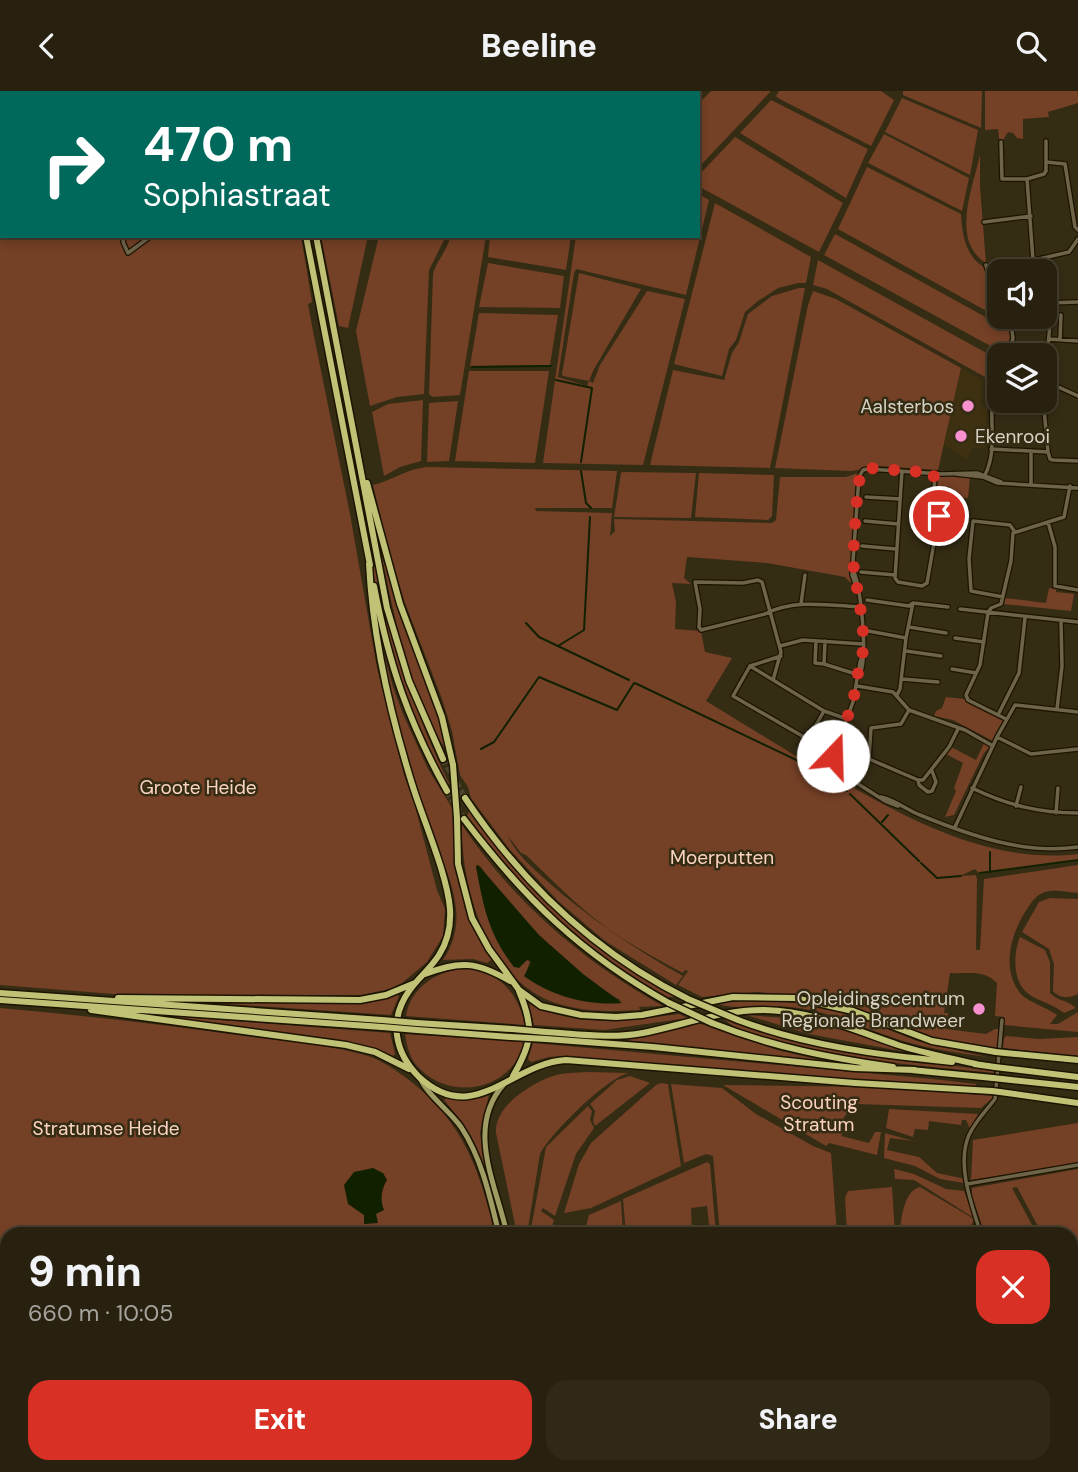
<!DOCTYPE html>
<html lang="en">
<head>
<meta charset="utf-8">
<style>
  :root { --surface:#28210f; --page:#302918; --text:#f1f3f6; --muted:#a5a39e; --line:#443e2f; --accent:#d93025 }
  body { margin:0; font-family:"DM Sans",sans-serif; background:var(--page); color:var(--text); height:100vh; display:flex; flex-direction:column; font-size:26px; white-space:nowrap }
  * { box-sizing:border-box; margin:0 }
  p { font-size:23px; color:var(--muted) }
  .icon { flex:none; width:38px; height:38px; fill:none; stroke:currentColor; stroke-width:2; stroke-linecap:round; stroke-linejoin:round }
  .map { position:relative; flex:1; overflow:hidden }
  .details { position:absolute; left:0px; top:1136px; width:1078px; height:247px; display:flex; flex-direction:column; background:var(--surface); border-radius:21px 21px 0 0; box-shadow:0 4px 10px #0003,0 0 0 2px var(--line) }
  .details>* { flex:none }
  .guide { position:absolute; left:0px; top:0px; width:700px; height:147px; box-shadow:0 4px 10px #0003,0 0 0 2px var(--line); background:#00695c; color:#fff; overflow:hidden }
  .fabs { position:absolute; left:987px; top:168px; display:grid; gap:14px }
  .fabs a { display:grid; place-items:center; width:70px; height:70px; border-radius:14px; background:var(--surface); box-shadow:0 4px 10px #0003,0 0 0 2px var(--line); font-size:35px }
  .pin { position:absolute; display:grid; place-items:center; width:60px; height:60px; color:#fff; margin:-30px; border:4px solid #fff; border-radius:50%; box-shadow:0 2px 7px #0007 }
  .me { position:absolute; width:77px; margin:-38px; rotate:21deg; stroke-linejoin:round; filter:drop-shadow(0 0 5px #0008) }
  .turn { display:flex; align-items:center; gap:24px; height:147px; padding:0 28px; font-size:32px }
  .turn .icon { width:91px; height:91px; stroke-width:2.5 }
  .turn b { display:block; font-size:49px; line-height:60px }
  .round { display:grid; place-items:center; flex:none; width:74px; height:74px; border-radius:21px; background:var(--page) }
  .head { display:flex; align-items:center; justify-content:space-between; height:119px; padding:0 28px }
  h1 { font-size:42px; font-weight:800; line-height:52px }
  .button { display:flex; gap:14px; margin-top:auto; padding:14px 28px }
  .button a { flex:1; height:80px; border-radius:21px; background:var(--accent); color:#fff; font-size:28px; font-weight:800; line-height:80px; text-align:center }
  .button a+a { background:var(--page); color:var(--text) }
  header { display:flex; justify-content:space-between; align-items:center; height:91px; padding:0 28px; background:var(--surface); font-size:32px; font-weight:800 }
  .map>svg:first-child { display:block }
  .built { fill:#3e3111 }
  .green { fill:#744026; fill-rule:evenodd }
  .water { fill:#112100 }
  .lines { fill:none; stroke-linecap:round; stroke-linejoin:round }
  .stream { stroke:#112100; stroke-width:2 }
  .highway-tunnel { stroke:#4d452e; stroke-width:6; stroke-dasharray:6 3; stroke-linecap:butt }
  .street-casing { stroke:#1d1400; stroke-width:6 }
  .primary-casing { stroke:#1d1400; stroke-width:8 }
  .highway-casing { stroke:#1d1400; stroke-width:9 }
  .street { stroke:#6e644a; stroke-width:3.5 }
  .primary { stroke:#9f9c64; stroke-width:5 }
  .highway { stroke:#c0c276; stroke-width:6 }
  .highway-bridge-casing { stroke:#1d1400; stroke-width:9; stroke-linecap:butt }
  .highway-bridge { stroke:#c0c276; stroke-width:6 }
  .route { stroke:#d93025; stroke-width:12; stroke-dasharray:0 21.6 }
  .poi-dot { fill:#f690cf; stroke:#352c14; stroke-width:2.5 }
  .labels { text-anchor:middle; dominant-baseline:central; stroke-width:5; stroke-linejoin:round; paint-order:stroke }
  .poi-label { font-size:19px; fill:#d7d2c3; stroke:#352c14; text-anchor:end }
  .park-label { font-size:19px; fill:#fbd3c0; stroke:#352c14 }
</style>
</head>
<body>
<header><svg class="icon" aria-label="back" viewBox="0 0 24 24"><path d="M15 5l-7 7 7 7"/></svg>Beeline<svg class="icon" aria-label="search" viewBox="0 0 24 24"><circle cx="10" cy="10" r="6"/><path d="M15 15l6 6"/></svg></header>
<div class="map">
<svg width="1078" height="1381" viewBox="0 0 1078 1381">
  <rect width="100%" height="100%" fill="#352c14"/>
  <path class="built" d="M961,277l21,12 -1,25 6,4 -2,39h-12l-6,11 -23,-14z"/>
  <path class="green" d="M0,0h261l1,2h-260v143h299l11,66 -4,2 5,27 37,183 27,154 27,107 11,31 22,84 8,19 -2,27 -16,26 -25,21 -12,6 -29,6h-235l-126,-10z
    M711,0h60l-73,77v-64z
    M779,0h102l13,9 -23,46 -93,-48 -2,-2z
    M903,0h79l-1,37 -78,-33z
    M985,0h93v12l-30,9 1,5 -26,2v20l-6,-1 -4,-5 -5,-1 -8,13 -2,-16 -13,1z
    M902,7l76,32 -8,45 -85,-43z
    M771,9l97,49 -22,49 -106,-65z
    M884,43l85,44 -7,33 -94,-48z
    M735,46l108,66 -24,49 -121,-66v-10z
    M980,64v32l6,76c-36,-22 -13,-76 -6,-108z
    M867,76l94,47c1,26 8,54 38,58v45h10l1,7 -172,-95z
    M698,103l11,6 -23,95 -110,-26 -2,4 -16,104 29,9 2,-5 -26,-5 -1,-2 17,-101 62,16 -47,80 -5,12 4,2 7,-18 47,-74 38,8 -42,166 -100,-2 33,-227h122z
    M715,112l96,54 -5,26h-8l-20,5 -20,13 -13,11 -9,28 -7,9 -7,27 -48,-12z
    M835,143l174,96 1,6 -3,19 -183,-100z
    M321,145h47l-20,92 -9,-2z
    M379,145h67l-17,34 -5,124 -27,3 -27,9 -14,-75z
    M450,145h36l-26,159 -27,2 -4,-3 4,-119c3,-15 15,-24 17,-39z
    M490,145h81l-5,34 -78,-13z
    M818,169l181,100v11l-5,11 -167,-93 -14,-4z
    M488,172l76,13 -4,32 -81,-1z
    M799,197h6l-35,180 -120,-3 23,-95 51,10 8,-27 7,-11 9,-28 24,-18z
    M813,200l23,8 125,69 -23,102 -57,-4 -30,5 -76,-3 33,-163z
    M479,222l79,2 -8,50 -80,1z
    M469,280h80l-14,92 -80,-2z
    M423,309l-2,61 -21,6 -16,9 -12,-64 16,-8z
    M458,310l-9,60 -22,1 2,-59z
    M427,376l190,4 -5,37h-77l1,3 76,2 -2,23 5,-5 -1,-12 158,4 4,-3 4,-43h66l12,-4 -7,110 -6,-6 -78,-14 -80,-6 -3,21 7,6 -19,-1 4,19 -1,27 26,2 4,21 27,6 -26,43 103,63 7,-9 -1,9 3,5c9,6 19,10 29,15 69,40 149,80 231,70v6l-98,14 -5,-5 -15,7 16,-1 1,4 -1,71h4l4,-71 94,-14v28c-10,-1 -23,-4 -33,-1 -7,2 -12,8 -16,14 -17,24 -29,61 -9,87 7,9 27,14 37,22l-7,9h8l20,-12v20l-74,-7v-8l-9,-1 2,-33c-13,-14 -30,-9 -47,-10l-6,40h4l-2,16 40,5 9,-5h6l-2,19 -35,-4 -30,-6 -96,-35 -28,-7 -53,-4 -55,5 -24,-12 10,-14 -3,-1 -2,3c-26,-14 -52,-28 -76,-45 -29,-21 -55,-48 -81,-73l-5,-2 -13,-17c8,18 24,31 38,44 43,38 87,68 137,96l-7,9 -71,-44 -47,-40 -48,-51 -39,-52 -3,-11 -8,-12 -8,-44 -10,-32 -37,-96 -15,-48 -17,-70c18,-4 33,-16 54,-18z
    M623,381l73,1 -5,45 -77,-1 7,-44z
    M699,382l75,2 -2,41 -4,4 -73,-3z
    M938,384l32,2 -2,21 -13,-1 -5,-10h-13z
    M381,463l29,88 24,61 13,48c-38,-54 -52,-134 -66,-197z
    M373,464c17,79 40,156 76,228l-1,5c-18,-33 -36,-69 -48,-104 -14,-42 -22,-86 -30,-128z
    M1049,497l7,1v3l18,2 -3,17 -68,-7 2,-6 41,5z
    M376,534l17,62 10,27 25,55 26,42v40l4,31 12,37 25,46 -4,-5 -4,3 -14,-4 -30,1c10,-15 15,-32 13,-51 -3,-33 -22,-65 -32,-96 -20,-62 -35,-124 -48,-188z
    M946,606l19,2 40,21 -12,21 -40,-21 -19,-4 2,-5 6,-3z
    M984,652l6,4 -6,6 -30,62 -9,2 11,-26 -2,-3 9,-25 -17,-9 5,-7 25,13z
    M469,720c15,20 30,41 47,60 46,52 101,91 161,126h-10l-20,-11 -67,-45 -50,-46 -64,-77z
    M462,734c51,76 120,136 201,181l-24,1 1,3c-30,2 -61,2 -90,-9 -64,-26 -89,-114 -88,-176zM480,775c37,49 87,105 142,135l-84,-16 -13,-9 5,-15 -3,-1 -13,7c-26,-35 -30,-59 -38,-100z
    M1050,807l28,1v95c-8,4 -18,5 -25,-3l1,-27 -5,-15 -27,-17 17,-30z
    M1020,846l25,13 5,12v31c7,8 18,7 26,15l-12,5c-11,-9 -23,-11 -34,-18 -18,-11 -17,-42 -10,-58z
    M465,877c34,4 53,24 60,57l-119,-9c5,-30 32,-45 59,-48z
    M397,903l2,2 -8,19 -209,-14 180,1 19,-3z
    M757,909l53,4 19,5 33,10 55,22 70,16c-28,-4 -57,-8 -84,-16 -38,-12 -72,-30 -112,-34 -20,-2 -59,4 -74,-4z
    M529,913c48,24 99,17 150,10l9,4 -84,12 -70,-5z
    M0,917c80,7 158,16 237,27 41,6 93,9 131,21 15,5 29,15 41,24 55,43 70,89 86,154h-488v233h536l1,5h-544z
    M131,922l259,20 5,21 -2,2 -29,-11 -31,-6z
    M746,924l40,3 1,-3 37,6 93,33 -108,-20z
    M724,928l82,25 108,17 80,10v2c-75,-8 -150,-12 -222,-33 -18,-5 -34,-8 -48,-21z
    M698,932l79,27 57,13 -209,-23z
    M405,943l119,8c-11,48 -71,60 -104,27 -10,-9 -13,-22 -15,-35z
    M1006,945l34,3 38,-2v19l-75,-8 1,-10z
    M533,952l400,36 43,5v3l-121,-6 -288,-25 -18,1 -18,5 -3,-3z
    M589,981l40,1c-23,5 -78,60 -89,81l-13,80h-10l-21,-101c-2,-26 33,-48 54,-56 12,-5 26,-4 39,-5z
    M630,985l20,7 -55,43 -2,-5 2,-10 -5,-7 27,-24z
    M661,992l7,1 13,82 -90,42 -27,5 15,-49 12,-21 65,-58z
    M671,993l51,4 34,26 57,32 18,7 6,81h-117l-7,-78 -7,-2 -22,9z
    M723,994l150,2 122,9 -14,12 -124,-4 -5,10 -4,-3 -10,16 6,3 -3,6 28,7 6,-11h6l-4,23 -48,-12 -3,3z
    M489,1004l-9,38 10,53c-14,-36 -20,-55 -46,-86l3,-2 17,2z
    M588,1015l4,5 -2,9 4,8 -18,26 -21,62 -12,-8 -2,3 13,9 -4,14h-20l16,-87z
    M889,1018l89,5 -8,15 -4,-9h-4l-1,5 -32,-4 -1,9 -13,-1 -2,8 -27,-9z
    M1078,1032v40l-107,17 2,-40z
    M885,1042l28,8 -23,-3 -3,12 32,7 18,16 28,6 -1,4 -24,-4 -25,-13 -31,-8z
    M707,1071l3,2 6,70h-6l-3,-28 -16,2 1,26h-66l-3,-35z
    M894,1078l20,5 32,15 18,2 10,27 -60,-38 -19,-1z
    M1078,1078v69l-7,3v-7h-29l-25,-47 -5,1 25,46h-52l-13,-38v-8z
    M892,1096l3,47h-48l-2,-36 3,-7z
    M920,1096l54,32 -6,15h-69c3,-15 4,-43 21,-47z
    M621,1110l2,33h-39l5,-19z"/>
  <path class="water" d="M478,774l61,70 44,39 39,29c-34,3 -71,-7 -98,-27l7,-13 -1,-2 -3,-1 -8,8 -5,-1c-26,-34 -30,-59 -38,-101z
    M373,1077l10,5 4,7c-6,10 -7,20 -3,30l-8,4 2,9 -14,1v-9l-16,-11 -4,-19 10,-13z"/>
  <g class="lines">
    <path class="stream" d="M472,276l79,-1
      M556,289l36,8 -11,74
      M581,380l5,32 5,5
      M526,532l13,14 90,43
      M558,555l26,-16 6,-113
      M839,635c-9,19 -21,22 -30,40l21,10 17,15
      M481,658l13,-7 45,-65 78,33 17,-27 3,1 172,82
      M850,703l69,67
      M882,731l6,-7
      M990,761v20
      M921,772l16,15 24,-2
      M980,782l98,-13"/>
    <path class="highway-tunnel" d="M443,668l22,39
      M447,700l17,28"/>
    <g class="street-casing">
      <path id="street" d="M408,2l1,-2
        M1001,51l1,37h25l6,81
        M1046,71l19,2 10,63 3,3
        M1027,88l17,-5 2,-3v-30
        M984,131l47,-6
        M124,145l-1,6 5,11 23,-17
        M1042,167v13
        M986,174l1,4h15
        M1002,180l3,-4 64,-15 9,-13
        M1045,203c9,21 3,50 0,72
        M1049,212l29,-1
        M1049,248l29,2
        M1060,248l1,-24
        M1009,264l4,-17 -3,-21
        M1045,290l33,15
        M991,358l57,3 2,7 3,1 25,1
        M1048,361l-4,-43 4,-9 1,-16
        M902,380l-7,107 3,4 24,4 5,-3 12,-69 -5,-23 1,-18
        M956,383l27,3 14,6 81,5
        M985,384c16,-31 -2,-71 14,-101
        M1031,393v-33
        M866,406l34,2
        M939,425l22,3
        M865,430l33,3
        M1048,431l7,25v39l23,4
        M862,455l34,3
        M854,481c7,18 14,85 6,102
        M861,481l34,3
        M856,495l-4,-11 7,-98 4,-7 5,-1 74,5 35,-1 24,9
        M1003,506l-32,-6 -2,-32 4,-38 37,4 5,7
        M867,509l42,6 4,-3 35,4
        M801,513l4,-29
        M960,518l118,13
        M909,536l37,6
        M863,539l43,8
        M955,547l29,4
        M816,550l-1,22 9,1
        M825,550l-1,23 35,11
        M780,555l23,-6 60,4
        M906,560l35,5
        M750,575l-17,30 71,41 12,-12 8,-14
        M750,575l74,45 23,8
        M750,575l31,-10
        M952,578l24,4
        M902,588l36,3
        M773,589l8,-28 -19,-70 -4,-2 -15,3 -48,-1 5,27 -1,18 2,3 64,-16c29,-15 63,-9 95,-7
        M857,595l36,6 16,18 56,20 28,16
        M897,604l3,-6 6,-51 7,-35
        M1057,618l5,-43 -1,-44
        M909,619l-8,14 -30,4 -2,31 49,21h5l26,-33 9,-18
        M998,624l21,-42 6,-55
        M1006,628l-38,-19 -2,-5 14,-30 8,-52 3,-5 10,-4 10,-43 2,-28 51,-16 6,-31
        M997,646l34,17 47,-5
        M837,654c-6,6 -12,13 -7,21l55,35 13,5
        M869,668l-6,-4 1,-6 5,-2
        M844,684l-10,-10 -2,-7 21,-56 7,-40 2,-5
        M918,689l1,5 9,7 4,-1 4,-9 -4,-11
        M972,697c35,17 67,25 106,25
        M881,706c14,3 26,13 39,18 49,20 104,40 158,32
        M1016,715l5,-19
        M1056,722l2,-25
        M955,736l42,-90 18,-32 63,7
        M967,1093l111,-19
        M981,1143c-9,-28 -25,-70 -12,-99 7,-15 17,-24 26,-36l7,-79
        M1075,1249l3,11
        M1071,1298l7,-4
        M649,1376l4,5
        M907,1376l17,5
        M628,1381l6,-5
        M854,1381l6,-5
        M957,1381l2,-5"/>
    </g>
    <g class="primary-casing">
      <path id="primary" d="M420,987c8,18 29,32 41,49 21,32 29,70 38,107
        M504,993c-39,44 -8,100 3,150
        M545,1376l1,5
        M553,1376l1,5"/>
    </g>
    <g class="highway-casing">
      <path id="highway" d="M278,0v2
        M286,0l1,2
        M306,145l64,329
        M316,145l71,372 22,73 34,78
        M367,392l33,121 42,113 11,48
        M369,473c4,76 21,150 44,223 11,35 34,87 37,122 1,16 -2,32 -11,46 -8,13 -21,23 -30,36 -21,30 -14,62 10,86 55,51 92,-14 147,-17l289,23 137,8
        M374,495c15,79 34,135 73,205
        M465,707c57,85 130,155 223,201
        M457,727l1,46 14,54 17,31 30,41 22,16 40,9 35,2 26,-2 91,-18 62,1 58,13 79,30 64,11
        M464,728c61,80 117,135 205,184
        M425,883c36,-14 52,-12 85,7
        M0,902l382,27
        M118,907l242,2 26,-5 29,-12
        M0,909l382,27
        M91,919l255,35 29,7 34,17
        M738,929c69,26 142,35 214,42
        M417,932l95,6
        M712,932c60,24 119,35 181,44
        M417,939l94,7
        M546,941c32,2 65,7 97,1 40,-8 78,-23 121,-23 48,1 88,19 134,35 25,8 52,13 78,19
        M546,948l107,8 202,21 60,2
        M1005,962l73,7
        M974,973l21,3
        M1003,977l75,9
        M911,979l82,8
        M513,985c20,-34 21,-49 6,-85
        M1002,988l76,8
        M1000,1001l78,11"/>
    </g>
    <use href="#street" class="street"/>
    <use href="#primary" class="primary"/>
    <use href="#highway" class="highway"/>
    <g class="highway-bridge-casing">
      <path id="highway-bridge" d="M453,674l4,53
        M688,908l50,21
        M669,912l43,20
        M382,929l35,3
        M382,936l35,3
        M512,938l34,3
        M511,946l35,2
        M996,961l9,1
        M995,976l8,1
        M993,987l9,1
        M992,1000l8,1"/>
    </g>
    <use href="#highway-bridge" class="highway-bridge"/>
  </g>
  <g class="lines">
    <path class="route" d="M833,665l20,-54 7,-41c9,-16 -3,-71 -6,-91 -2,-12 3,-86 7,-98l7,-4 66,5 -1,16 6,27"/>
  </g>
  <g class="poi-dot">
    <circle cx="968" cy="315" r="7"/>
    <circle cx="961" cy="345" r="7"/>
    <circle cx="979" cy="918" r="7"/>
  </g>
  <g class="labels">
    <g class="poi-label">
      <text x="954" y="315">Aalsterbos</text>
      <text x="975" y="345" text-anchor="start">Ekenrooi</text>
      <text x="965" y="907">Opleidingscentrum<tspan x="965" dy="22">Regionale Brandweer</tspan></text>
    </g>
    <g class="park-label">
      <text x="198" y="696">Groote Heide</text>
      <text x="722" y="766">Moerputten</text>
      <text x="819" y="1011">Scouting<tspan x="819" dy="22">Stratum</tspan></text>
      <text x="106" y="1037">Stratumse Heide</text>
    </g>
  </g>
</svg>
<div class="fabs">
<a><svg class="icon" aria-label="sound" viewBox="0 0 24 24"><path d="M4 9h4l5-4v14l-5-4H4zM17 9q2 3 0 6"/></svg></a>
<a><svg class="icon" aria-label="layers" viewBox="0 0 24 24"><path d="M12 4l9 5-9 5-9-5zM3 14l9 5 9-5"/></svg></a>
</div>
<div class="pin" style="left:939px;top:425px;background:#d93025"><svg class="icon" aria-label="arrive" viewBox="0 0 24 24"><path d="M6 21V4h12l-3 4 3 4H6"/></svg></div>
<svg class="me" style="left:833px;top:665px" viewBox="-20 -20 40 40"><circle r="19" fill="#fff"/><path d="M0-13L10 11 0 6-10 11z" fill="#d93025"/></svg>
<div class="guide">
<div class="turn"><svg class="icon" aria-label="right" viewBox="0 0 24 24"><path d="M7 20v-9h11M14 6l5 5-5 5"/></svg><div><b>470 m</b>Sophiastraat</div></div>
</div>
<section class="details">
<div class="head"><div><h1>9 min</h1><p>660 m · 10:05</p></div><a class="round" style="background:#d93025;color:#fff"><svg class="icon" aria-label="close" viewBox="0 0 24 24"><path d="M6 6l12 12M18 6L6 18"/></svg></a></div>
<div class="button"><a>Exit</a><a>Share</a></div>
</section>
</div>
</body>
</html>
